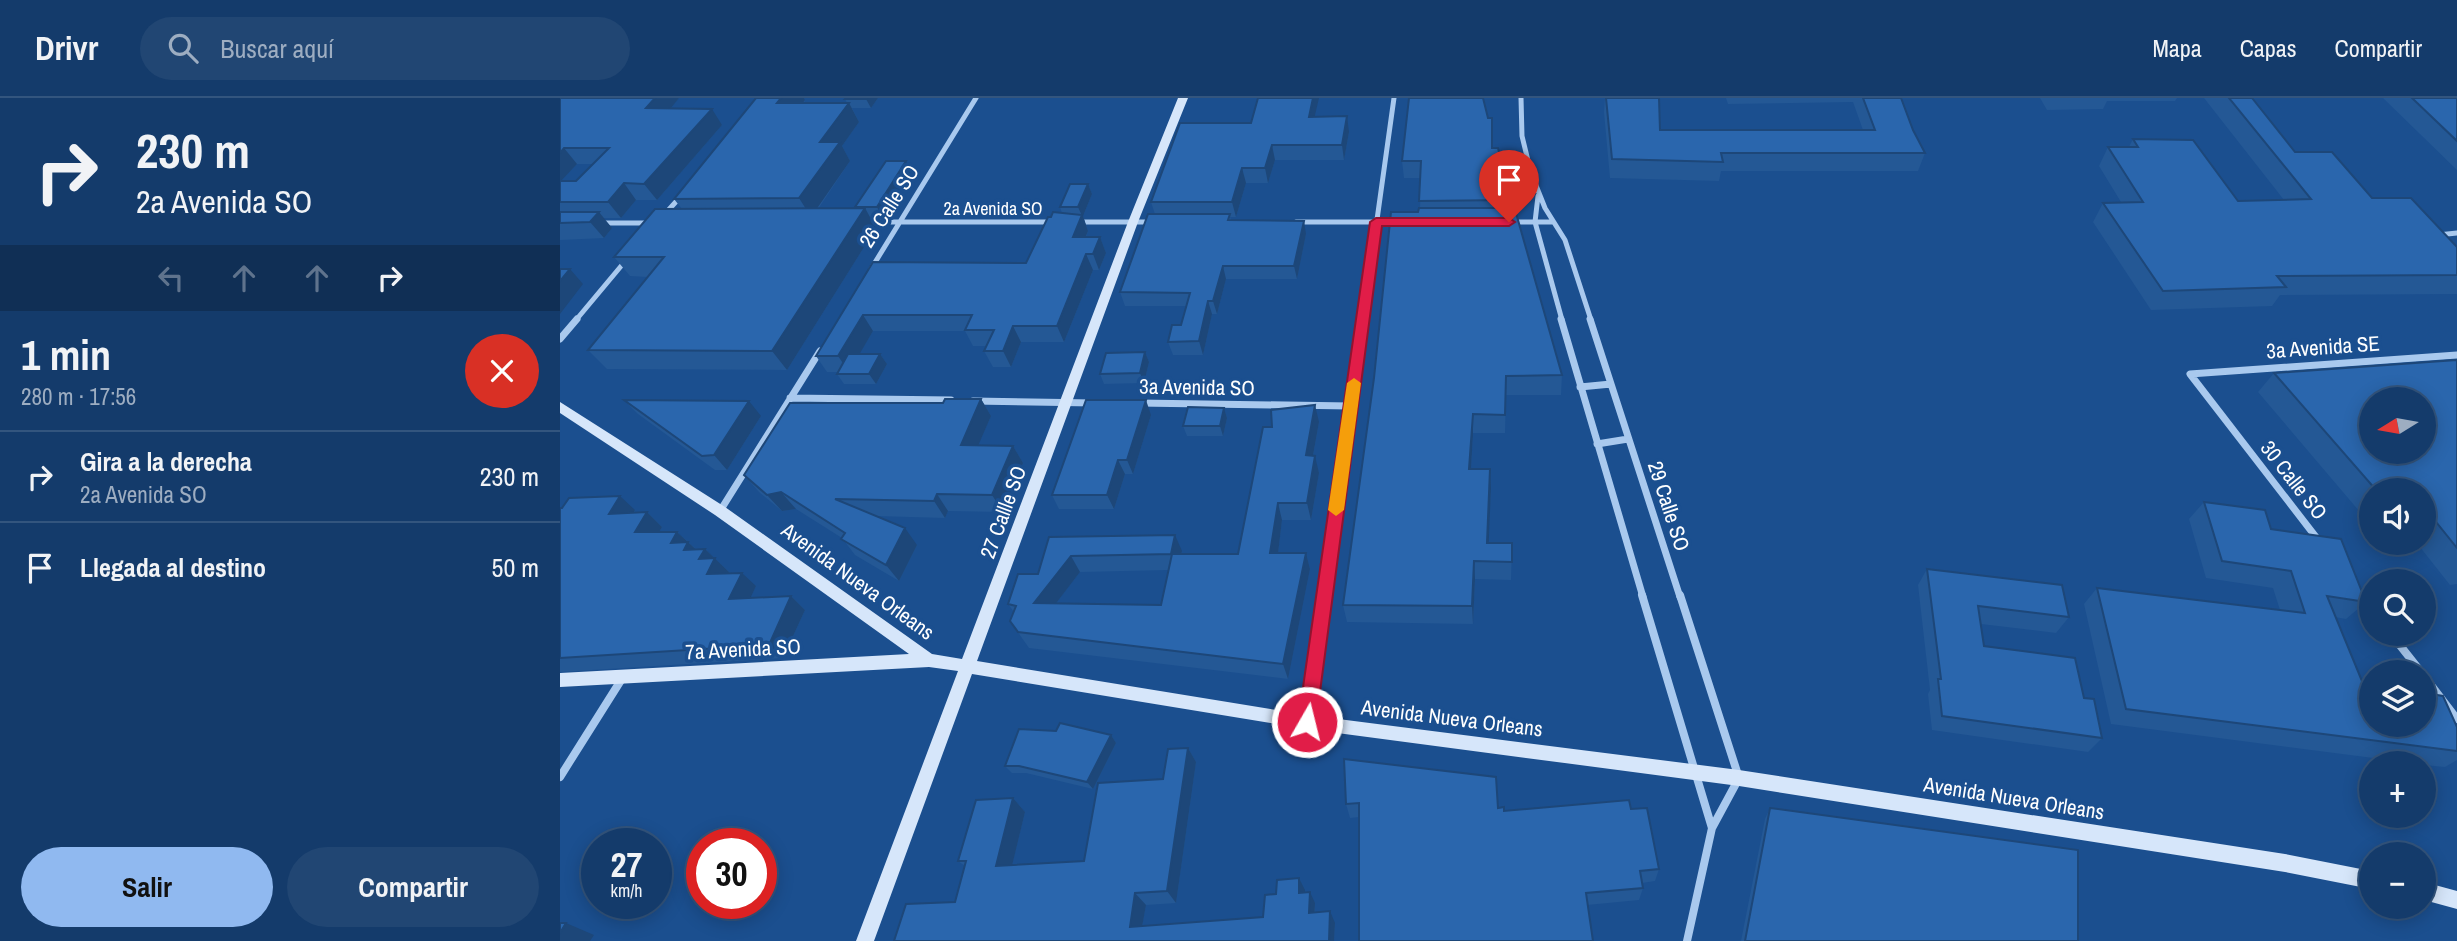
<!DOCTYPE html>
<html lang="es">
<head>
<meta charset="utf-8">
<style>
  :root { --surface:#143b6b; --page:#214673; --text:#f1f3f6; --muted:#9dadc1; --line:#33557e; --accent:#90b9f0 }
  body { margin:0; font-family:"Archivo Narrow",sans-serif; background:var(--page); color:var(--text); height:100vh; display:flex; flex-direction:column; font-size:26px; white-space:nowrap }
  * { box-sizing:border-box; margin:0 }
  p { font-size:23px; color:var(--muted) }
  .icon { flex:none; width:38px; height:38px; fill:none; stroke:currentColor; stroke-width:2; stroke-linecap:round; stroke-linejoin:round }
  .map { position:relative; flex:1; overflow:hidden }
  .drawer { display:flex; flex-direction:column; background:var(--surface); width:560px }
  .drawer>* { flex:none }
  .guide { background:#143b6b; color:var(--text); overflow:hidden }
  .needle { width:46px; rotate:259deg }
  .fabs { position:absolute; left:1799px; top:289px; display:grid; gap:14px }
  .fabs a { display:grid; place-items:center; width:77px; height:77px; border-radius:50%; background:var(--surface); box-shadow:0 4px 18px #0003,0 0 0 2px var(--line); font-size:35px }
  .speed { position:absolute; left:21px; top:730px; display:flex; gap:14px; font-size:35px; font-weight:700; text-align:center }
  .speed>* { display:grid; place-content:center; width:91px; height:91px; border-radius:50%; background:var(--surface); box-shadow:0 4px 18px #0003,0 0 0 2px var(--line); line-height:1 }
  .speed small { font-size:18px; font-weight:400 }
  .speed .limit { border:10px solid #d22; background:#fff; color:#111 }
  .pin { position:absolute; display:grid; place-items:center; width:60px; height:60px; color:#fff; margin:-72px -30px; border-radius:50% 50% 50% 0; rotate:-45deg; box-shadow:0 0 7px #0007 }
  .pin .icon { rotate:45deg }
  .me { position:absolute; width:77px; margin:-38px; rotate:8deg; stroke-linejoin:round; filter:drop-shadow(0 0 5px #0008) }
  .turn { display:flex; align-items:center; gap:24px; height:147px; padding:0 21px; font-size:32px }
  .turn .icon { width:91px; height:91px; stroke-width:2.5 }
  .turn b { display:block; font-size:49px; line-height:60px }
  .lanes { display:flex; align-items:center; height:66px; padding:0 21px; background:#0003; justify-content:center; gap:35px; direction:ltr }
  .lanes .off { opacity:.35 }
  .round { display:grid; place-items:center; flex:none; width:74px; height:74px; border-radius:37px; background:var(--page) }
  .head { display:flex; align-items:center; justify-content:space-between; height:119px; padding:0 21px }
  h1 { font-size:42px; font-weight:700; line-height:52px }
  .primary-button { display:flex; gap:14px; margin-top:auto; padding:14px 21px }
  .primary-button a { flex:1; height:80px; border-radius:42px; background:var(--accent); color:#111; font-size:28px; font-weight:700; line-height:80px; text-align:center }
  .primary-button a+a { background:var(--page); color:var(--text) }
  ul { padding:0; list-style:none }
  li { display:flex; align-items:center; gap:21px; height:91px; padding:0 21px; border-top:2px solid var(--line) }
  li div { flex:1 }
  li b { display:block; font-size:26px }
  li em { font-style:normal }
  header { display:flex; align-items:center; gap:42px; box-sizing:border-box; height:98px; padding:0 35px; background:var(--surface); border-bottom:2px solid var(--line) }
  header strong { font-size:33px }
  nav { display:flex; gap:38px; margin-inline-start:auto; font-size:24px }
  .search { width:490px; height:63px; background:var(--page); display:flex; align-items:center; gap:18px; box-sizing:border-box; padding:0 24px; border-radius:38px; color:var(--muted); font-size:26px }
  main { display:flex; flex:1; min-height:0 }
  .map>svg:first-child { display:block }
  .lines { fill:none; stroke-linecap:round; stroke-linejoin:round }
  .street-far2 { stroke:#a9c9ee; stroke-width:5 }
  .street-far1 { stroke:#a9c9ee; stroke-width:7 }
  .street { stroke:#a9c9ee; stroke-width:8 }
  .secondary { fill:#d6e6fa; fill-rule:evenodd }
  .wall { fill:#245895; fill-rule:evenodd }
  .shaded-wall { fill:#1d4779 }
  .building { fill:#2a66ad; stroke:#1d4779; stroke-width:2; fill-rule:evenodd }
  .route { fill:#e11d48; stroke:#92132f; stroke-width:2 }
  .slow { fill:#f59e0b }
  .labels { text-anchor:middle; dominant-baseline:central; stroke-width:7; stroke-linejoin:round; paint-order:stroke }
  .far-street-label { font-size:18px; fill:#fff; stroke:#1b4f8f }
  .street-label { font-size:21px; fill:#fff; stroke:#1b4f8f }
</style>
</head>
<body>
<header>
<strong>Drivr</strong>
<div class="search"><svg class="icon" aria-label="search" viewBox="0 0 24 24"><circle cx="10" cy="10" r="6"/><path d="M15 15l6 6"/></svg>Buscar aquí</div>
<nav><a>Mapa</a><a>Capas</a><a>Compartir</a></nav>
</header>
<main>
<section class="drawer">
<div class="guide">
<div class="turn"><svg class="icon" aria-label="right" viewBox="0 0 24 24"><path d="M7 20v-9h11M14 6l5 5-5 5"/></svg><div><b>230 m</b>2a Avenida SO</div></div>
<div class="lanes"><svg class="icon off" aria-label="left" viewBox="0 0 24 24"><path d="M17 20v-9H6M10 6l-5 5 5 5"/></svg><svg class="icon off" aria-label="ahead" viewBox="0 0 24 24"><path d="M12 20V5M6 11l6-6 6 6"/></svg><svg class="icon off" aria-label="ahead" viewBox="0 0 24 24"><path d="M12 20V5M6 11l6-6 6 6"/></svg><svg class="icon" aria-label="right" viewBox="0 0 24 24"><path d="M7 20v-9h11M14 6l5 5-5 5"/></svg></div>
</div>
<div class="head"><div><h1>1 min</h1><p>280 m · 17:56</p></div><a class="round" style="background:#d93025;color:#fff"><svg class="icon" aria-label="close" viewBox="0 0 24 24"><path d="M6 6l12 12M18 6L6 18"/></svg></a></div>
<ul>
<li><svg class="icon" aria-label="right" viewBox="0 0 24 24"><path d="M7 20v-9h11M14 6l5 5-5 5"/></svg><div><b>Gira a la derecha</b><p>2a Avenida SO</p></div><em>230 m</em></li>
<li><svg class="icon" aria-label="arrive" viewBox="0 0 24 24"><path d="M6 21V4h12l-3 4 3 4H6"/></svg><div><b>Llegada al destino</b></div><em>50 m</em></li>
</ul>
<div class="primary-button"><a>Salir</a><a>Compartir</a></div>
</section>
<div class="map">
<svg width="1897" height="843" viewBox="0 0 1897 843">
  <rect width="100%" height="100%" fill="#1b4f8f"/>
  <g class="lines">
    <path class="street-far2" d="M961,0l1,38 9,37 14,35 20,32 26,80
      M978,98l-3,26 27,98
      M104,117l18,-20
      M305,124h188
      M519,124h75
      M736,124h103
      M949,124h43
      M39,125h51
      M1878,137l19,-2
      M311,171l105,-171
      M16,222l51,-61
      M803,222l31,-222"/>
    <path class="street-far1" d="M1001,221l82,278
      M1030,221l90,278
      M0,241l17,-20
      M1020,289l31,-3
      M230,300l161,2
      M413,303l121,2
      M578,305l212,3
      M1037,346l31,-5
      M160,413l100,-160
      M1759,443l-129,-167 267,-19
      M1799,494l4,5
      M764,499l39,-278"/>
    <path class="street" d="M1082,497l70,233
      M1120,497l59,183 -27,50 -25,113
      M1801,497l10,13
      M1831,536l30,38
      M1864,578l33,43
      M747,623l18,-126
      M0,679l63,-100"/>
    <path class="secondary" d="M618,0h10l-50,124 -161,439 330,54 432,55 546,84 86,17v18l-86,-17 -546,-86 -432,-57 -335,-55 -98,267h-18l102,-270 -29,-4 -369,20v-14l349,-19 -194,-139 -155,-102v-11l165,105 207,147 30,5 166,-437z
      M1864,784l33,9v18l-33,-9z"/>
  </g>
  <path class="wall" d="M0,0h119l-9,10 52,17 -65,75h-21l-15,18h-18l9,10 -8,10 -44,2zM17,66h16l-17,17h-16z
    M196,0h48l1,2 -1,3h43l-2,-4 1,-1h32l-7,10h-19l7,14 -17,24 8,15 -32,48h37v-2l56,-36 -29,46h-12l6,11 -89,142 -180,-1 -19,-19 60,-73 -18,-1 -16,-19 68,-48 -8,-10z
    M1045,0h54l1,32h203l-10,-28 -125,2 -2,-6h175l12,32 12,23 -7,18h-197l-2,10 -109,-3 -6,-66z
    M1480,0h137l-2,3h-68l-4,8 -56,1z
    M1644,0h25l66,54 77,46 85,49v47l-177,1 -8,11 -121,4 -58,-88 10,-19 18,-1 -22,-36 9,-19h21l4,-8 105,62 46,-1z
    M1823,0h74v72z
    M755,19l34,15 -5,28h-69l-7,23h-22l-10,34h-6l1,3 75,14 -9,45h-71l-9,35h-5l-9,41h-30l-5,-13 13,-17 5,-19h-61l-5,-14 35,-78 -4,-12z
    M932,50l18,52v8l52,167 -1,20h-55l-1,38h-32l-2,36h19l1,19 -3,55h24l-1,37 -36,-1 -2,45 -126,-2 -4,-17 77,-397 1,-30h-17l-2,-17z
    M528,86l4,10 -9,22 5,15 -2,6h14l6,16 -7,17h-6l-29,72h-43l-10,25h-18l-9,-16 3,-5h-14l-8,-15h-92l-14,23h21l7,10 -11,20h-32l-7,-10 1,-2h-11l-11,-16 57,-94 153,1 25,-46 11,-4 -2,-6z
    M585,254l4,10 -5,21 -40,1 -4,-10z
    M1897,262v224l-7,1 -34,-43h8v-52h-53v28h-6l-107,-126 16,-19z
    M421,301l10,17 -13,29 35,1 10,17 -20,49 -55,-1 -3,7 -69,-2 41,29 -18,36 -44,-26 -13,-17 -46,-29 -14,2 -23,-19 -15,-17 199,-72z
    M64,302l137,16 -34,54h-12l-77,-56z
    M664,310l3,10 -4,18h-36l-4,-10z
    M591,317l-18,59h-8l-11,35h-55l-7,-14z
    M759,324l-6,34 6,17 -8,47h-29l-4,33h28l4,16 -22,110 -259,-31 -19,-27 4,-9 -6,-8 30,-30 11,-37 133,14v3h56l34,-127zM608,472l-7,35 -105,-2 24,-31z
    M1644,404l67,27 95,73 -20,17 -11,-2 29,69 93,41v33l-12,7 -21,-2v-2h-12l-301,-39 -27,-120 13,-16 183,22 -7,-22 -67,-10 -17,-59z
    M0,410l75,2 -1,3 13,-1 15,15 -3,5h18l19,17h9l24,23 -1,1 28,13 -6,12 41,-2 14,14 -22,48 -223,14z
    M1367,471l142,48 -13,16 -75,-9 3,22 100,52 18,40 -14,14 -156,-22 -4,-36 2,-4 -12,-105z
    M551,637l5,8 -23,46 -67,-16h-14l-7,-7z
    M628,650l8,14 -20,141 -30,2 -4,21 121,-9 13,-23 23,-16 6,14 10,11v10l20,10 -1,18h-440l61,-39 10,-36 -7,-5 55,-63 12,14 -13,53 72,-4 79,-82z
    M784,661l154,49 6,3 127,-2 28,60 -4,12 -13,2 1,5 -4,12 -52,5 -228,-88 -9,1 -4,-14z
    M1210,710l308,133h-337l24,-122z"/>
  <path class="shaded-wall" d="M95,0h24l-21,26 -12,-16z
    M221,0h23l1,2 -16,21 -12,-18z
    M307,0h11l-7,10 -5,-9z
    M753,0h6l-8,34 -2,-15z
    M289,5l10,19 -17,24 8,15 -39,56 -12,-19 21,-56z
    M152,11l10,16 -65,75 -13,-16z
    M787,18l2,16 -5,28 -2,-15z
    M712,47l3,15 -7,23 -3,-15z
    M4,50l13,16 -17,18v-29z
    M346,63l5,10 -29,46 -5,-10z
    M682,70l4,15 -10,34 -4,-15z
    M64,85l12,17 -15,18 -13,-16z
    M528,86l4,10 -9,22 5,15 -9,22 -6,-16 9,-21 -4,-9z
    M305,110l11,20 -89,142 -15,-19z
    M39,114l13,16 -8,10 -14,-16z
    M744,123l2,13 -9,45 -3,-13z
    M540,139l6,16 -7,17 -6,-16z
    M526,156l7,16 -29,72 -7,-16z
    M663,168l3,13 -9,35 -4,-13z
    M10,171l13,15 -23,30v-33z
    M648,203l4,13 -9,41 -4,-14z
    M303,217l10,16 -24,41 -11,-16z
    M453,228l8,16 -10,25 -8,-16z
    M585,254l4,10 -5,21 -4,-10z
    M320,256l7,10 -11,20 -7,-10z
    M421,301l10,17 -20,46 -10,-17z
    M586,302l5,15 -18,59 -6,-14z
    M189,303l12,15 -34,54 -13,-15z
    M755,307l4,17 -9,50 -4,-17z
    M664,310l3,10 -4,18 -3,-10z
    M913,316v19l-3,54 -1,-18z
    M453,348l10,17 -20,49 -11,-17z
    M755,358l4,17 -8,47 -4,-17z
    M558,362l7,14 -11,35 -7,-14z
    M930,371l1,19 -3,72 -1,-17z
    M221,394l15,17 -14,2 -15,-16z
    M377,396l11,17 -3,7 -11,-17z
    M60,398l15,14 -10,18 -16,-14z
    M718,405l4,17 -6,50 -6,-17z
    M87,414l15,15 -11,19 -16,-14z
    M345,430l12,17 -18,36 -13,-16z
    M117,434l25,23 3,-6 24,23 -8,16 -50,-45z
    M615,437l7,16 -4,19 -7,-16z
    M746,455l4,16 -22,110 -5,-15z
    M511,458l9,16 -36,47 -10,-16z
    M914,463l1,18 -2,45 -1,-18z
    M182,475l14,13 -12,26 -15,-13z
    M231,498l14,14 -22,48 -14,-13z
    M551,637l5,8 -23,46 -6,-7z
    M628,650l8,14 -20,141 -9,-12z
    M453,700l12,14 -16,66 -13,-12z
    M739,780l6,12 -1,14 -5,-11z
    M750,794l5,11 -1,22 -5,-12z
    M575,795l11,12 -6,33 -10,-11z
    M770,813l5,12 -1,18h-5z
    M6,825l28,12 -4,6h-30v-8z"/>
  <path class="building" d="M0,0h95l-9,10 66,1 -68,75 -20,-1 -16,19h-48v-21h16l33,-33h-45l-4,5z
    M196,0h25l-4,5h72l-29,39h20l-41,56 -125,1z
    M286,0h21l-1,1h-21z
    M698,0h55l-4,19 38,-1 -5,29h-70l-7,23h-23l-10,34h-81l29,-79h71z
    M849,0h74l5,20h4v30h6l12,52 -91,1 2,-40h-19z
    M1046,0h53l1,32h215l-12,-32h38l12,32 12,23h-204l2,9 -111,-3z
    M1669,0h23l43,54h37l40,46h39l46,49v28l-180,1 9,11 -123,4 -60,-88 40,-1 -35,-55h30l-5,-8 60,1 45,61 73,-2z
    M1852,0h45v43z
    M326,63h20l-29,46h-22z
    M510,86h18l-10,23h-18z
    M305,110l-93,143 -184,-1 76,-93h-50l41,-48z
    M859,110h93l4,5 46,162 -56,1 -1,39 -32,-1 -4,55h21l-3,74h25v19l-38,-1 -2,45 -129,-1 31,-227 17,-166h27z
    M0,114h39l-9,10 -30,1z
    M493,114l29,3 -9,22h27l-7,17h-7l-29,72h-44l-10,25h-19l10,-21h-29l7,-15h-109l-25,41h-22l57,-94 153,1 22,-46h3z
    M588,116h82l-2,6 76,1 -10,45h-71l-10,35h-5l-9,40 -31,1 4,-17h9l9,-32 -70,-1z
    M0,171h10l-10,12z
    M585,254l-5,21 -40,1 6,-21z
    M288,256h32l-11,20h-32z
    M1897,262v188l-33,-41v-17h-48l-102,-117zM1811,301h53v53h-53z
    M385,301h36l-20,46 52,1 -21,49 -55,-1 -3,7 -99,-2 70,29 -19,37 -45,-26 4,-6 -64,-41 -14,3 -23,-20 46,-72h153z
    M64,302l125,1 -35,54 -12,1z
    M526,302h60l-19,60h-9l-11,35h-55z
    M755,307l-9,50 9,1 -8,47h-29l-8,50h36l-23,111 -265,-32 -8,-11 6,-15 -8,-2 10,-30h20l11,-37 126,-2 -4,19 -100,2 -37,47 127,2 11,-51h66l25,-127h9l-1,-17z
    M628,309l36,1 -4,18h-37z
    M60,398l-11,18 38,-2 -12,20h42l-6,11 17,-1 -4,8 21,-1 -6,10 16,-1 -8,16 35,-1 -13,26 62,-3 -22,49 -209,13v-150h2l7,-10z
    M1644,404l61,8 6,19 70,10 25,63 -39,-6 37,90 7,1v37h53v-31l19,3 14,31v24l-331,-42 -29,-121 208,25 -14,-42 -69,-10z
    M1367,471l135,16 7,32 -91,-11 6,40 91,12 9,40 10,1 8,39 -160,-22 -4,-37h3z
    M500,625l51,12 -24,47 -68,-16h-14l14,-37 37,2z
    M628,650l-21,143 -32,2 -5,34 133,-10 2,-22 11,-1 1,-14 22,-2v15l11,-1 -1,21 21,-2 -1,30h-435l12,-37 49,-2 11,-41h-8l18,-61 37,-2 -17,68 88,-5 14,-78 65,-4 5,-30z
    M784,661l152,18 2,31 6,-1v4l125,-11 2,9 16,-1 12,61 -19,2 3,17 -57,5 7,48h-234v-138l-13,1z
    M1210,710l308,42v91h-333z
    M0,825h6l-6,10z"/>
  <path class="route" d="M816,120h133l6,4 -6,4h-127l-66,496 -3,6 -6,2 -7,-2 -2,-6 72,-500z"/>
  <path class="slow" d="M794,280l7,5 -17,127 -8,6 -8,-6 19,-127z"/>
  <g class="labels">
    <g class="far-street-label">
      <text x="433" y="110">2a Avenida SO</text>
    </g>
    <g class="street-label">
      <text transform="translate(329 108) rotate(-58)">26 Calle SO</text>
      <text transform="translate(1763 249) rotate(-4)">3a Avenida SE</text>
      <text transform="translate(637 289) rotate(1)">3a Avenida SO</text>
      <text transform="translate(1734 382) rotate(52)">30 Calle SO</text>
      <text transform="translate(1109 408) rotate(72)">29 Calle SO</text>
      <text transform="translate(443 414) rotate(-70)">27 Callle SO</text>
      <text transform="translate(298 483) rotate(36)">Avenida Nueva Orleans</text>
      <text transform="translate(183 551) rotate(-3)">7a Avenida SO</text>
      <text transform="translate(892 620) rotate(7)">Avenida Nueva Orleans</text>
      <text transform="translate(1454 700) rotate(9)">Avenida Nueva Orleans</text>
    </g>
  </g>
</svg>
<div class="fabs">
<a><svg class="needle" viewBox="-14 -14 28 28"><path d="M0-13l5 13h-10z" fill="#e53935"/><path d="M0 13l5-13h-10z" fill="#9dadc1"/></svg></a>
<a><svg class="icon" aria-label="sound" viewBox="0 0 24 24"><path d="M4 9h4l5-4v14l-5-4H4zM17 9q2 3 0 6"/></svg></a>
<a><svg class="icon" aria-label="search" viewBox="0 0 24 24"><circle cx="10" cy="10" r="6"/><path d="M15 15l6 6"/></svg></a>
<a><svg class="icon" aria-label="layers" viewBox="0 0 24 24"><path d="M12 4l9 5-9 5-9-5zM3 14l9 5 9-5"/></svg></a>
<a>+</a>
<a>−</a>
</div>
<div class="speed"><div>27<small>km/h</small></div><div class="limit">30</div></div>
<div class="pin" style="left:949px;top:124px;background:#d93025"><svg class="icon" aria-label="arrive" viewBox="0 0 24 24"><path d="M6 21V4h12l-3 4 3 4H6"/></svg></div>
<svg class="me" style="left:747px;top:624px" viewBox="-20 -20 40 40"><circle r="17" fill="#e11d48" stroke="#fff" stroke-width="3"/><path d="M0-11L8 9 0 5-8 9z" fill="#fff"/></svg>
</div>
</main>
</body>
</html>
